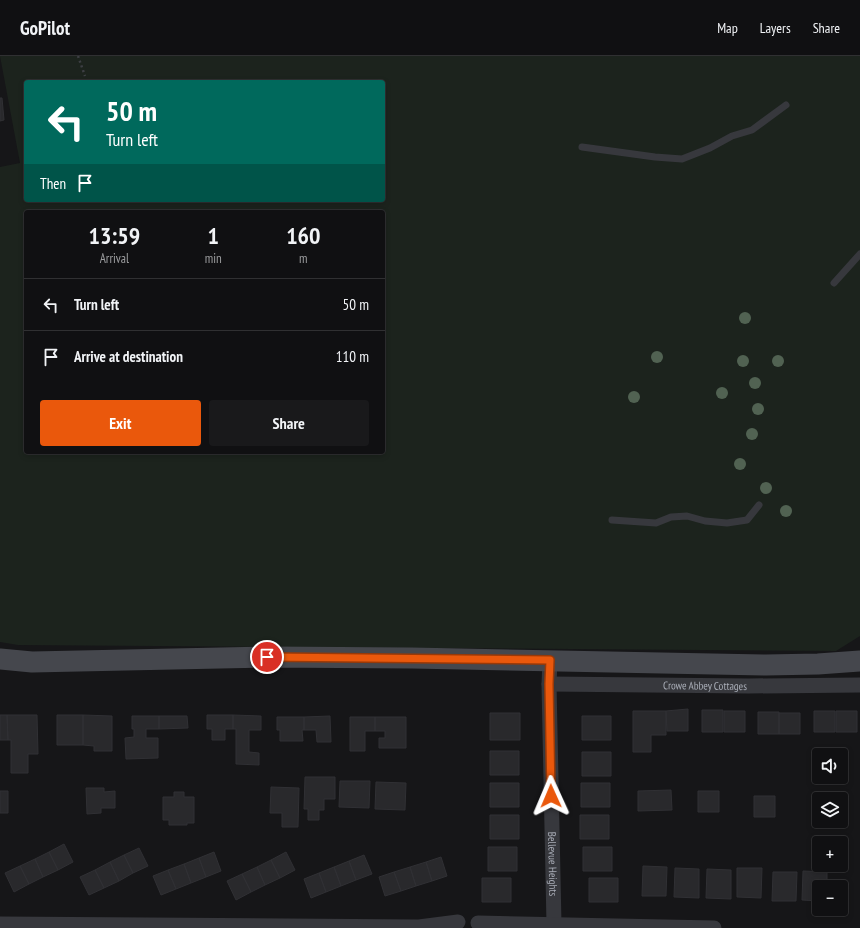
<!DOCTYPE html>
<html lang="en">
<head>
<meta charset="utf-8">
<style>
  :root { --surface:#101012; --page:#19191b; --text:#f1f3f6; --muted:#9c9d9f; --line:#303032; --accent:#ea580c }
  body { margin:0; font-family:"PT Sans Narrow",sans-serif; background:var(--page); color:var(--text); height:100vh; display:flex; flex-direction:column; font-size:15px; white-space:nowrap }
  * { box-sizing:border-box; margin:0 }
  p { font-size:13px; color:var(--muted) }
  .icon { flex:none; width:22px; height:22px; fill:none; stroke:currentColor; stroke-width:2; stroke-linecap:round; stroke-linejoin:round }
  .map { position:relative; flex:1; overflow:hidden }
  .drawer { position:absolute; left:24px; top:154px; width:361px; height:244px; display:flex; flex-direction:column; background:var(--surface); border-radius:4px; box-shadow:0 2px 6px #0003,0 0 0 1px var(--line) }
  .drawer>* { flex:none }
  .top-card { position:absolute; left:24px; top:24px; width:361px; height:122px; border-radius:4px; box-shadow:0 2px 6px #0003,0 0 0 1px var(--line); background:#00695c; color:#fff; overflow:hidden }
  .controls { position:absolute; left:812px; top:692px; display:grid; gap:8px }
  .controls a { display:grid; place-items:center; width:36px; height:36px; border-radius:4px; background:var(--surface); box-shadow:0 2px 6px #0003,0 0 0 1px var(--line); font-size:20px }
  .pin { position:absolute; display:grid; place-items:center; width:34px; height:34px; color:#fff; margin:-17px; border:2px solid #fff; border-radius:50%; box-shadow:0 1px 4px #0007 }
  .me { position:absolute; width:44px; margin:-22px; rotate:359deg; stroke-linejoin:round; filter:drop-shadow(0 0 3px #0008) }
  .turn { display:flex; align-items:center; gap:14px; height:84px; padding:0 16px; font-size:18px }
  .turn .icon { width:52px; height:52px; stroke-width:2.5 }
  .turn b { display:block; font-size:28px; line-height:34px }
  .then { display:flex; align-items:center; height:38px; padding:0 16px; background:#0003; gap:8px; font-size:15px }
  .eta { display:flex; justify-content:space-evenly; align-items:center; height:68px; text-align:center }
  .eta b { font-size:24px; font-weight:600; line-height:28px }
  .button { display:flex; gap:8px; margin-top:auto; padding:8px 16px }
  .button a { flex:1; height:46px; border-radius:4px; background:var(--accent); color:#fff; font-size:16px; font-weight:600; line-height:46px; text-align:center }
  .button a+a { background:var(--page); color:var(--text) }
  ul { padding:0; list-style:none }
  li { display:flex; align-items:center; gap:12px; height:52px; padding:0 16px; border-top:1px solid var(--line) }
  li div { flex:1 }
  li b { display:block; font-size:15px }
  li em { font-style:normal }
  header { display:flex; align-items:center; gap:24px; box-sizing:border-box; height:56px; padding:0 20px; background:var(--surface); border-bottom:1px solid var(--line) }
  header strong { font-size:19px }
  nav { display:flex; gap:22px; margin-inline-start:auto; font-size:14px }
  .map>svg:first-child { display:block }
  .green { fill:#1c231d; fill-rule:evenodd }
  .building { fill:#29292c; stroke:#303034 }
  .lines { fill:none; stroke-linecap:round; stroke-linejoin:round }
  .path { stroke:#3d3f44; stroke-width:2.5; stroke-dasharray:2 3; stroke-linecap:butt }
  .service { stroke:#37383d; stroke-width:7 }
  .minor { stroke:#37383d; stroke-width:15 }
  .secondary { stroke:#45474d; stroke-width:21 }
  .tree { fill:#516252 }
  .route-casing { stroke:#983908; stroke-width:10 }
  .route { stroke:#ea580c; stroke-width:7 }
  .labels { text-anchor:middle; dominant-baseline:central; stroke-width:4; stroke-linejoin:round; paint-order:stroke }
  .street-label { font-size:11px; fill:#a9adb7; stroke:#111113 }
</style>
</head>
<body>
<header>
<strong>GoPilot</strong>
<nav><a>Map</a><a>Layers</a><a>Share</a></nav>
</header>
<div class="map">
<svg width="860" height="872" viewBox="0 0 860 872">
  <rect width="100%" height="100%" fill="#161618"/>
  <path class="green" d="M0,0h860v580l-24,15 -818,-6 -18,-3v-475l20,-4zM26,26h357v118h-357zM26,156h357v240h-357z"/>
  <path class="building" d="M0,42h2l2,22 -4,1z
    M688,653v22h-21l-1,-20z
    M702,654h21v22h-21z
    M633,655h33v24h-15v17h-18z
    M724,655h21v21h-21z
    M814,655h21v21h-21z
    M836,655h21v21h-21z
    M758,656h21v22h-21z
    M490,657h30v27h-30z
    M779,657h21v21h-21z
    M0,659h7l1,25h-8z
    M7,659h30l1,39h-10v19h-17v-33h-3z
    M57,659h26v30h-26z
    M83,659l29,1v35h-18v-5l-11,-1z
    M207,659h26v14h-8v11h-13v-11h-5z
    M233,659l28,1v14h-12v22l10,1v12l-23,-1v-35h-3z
    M132,660h27v13h-13v9h12v20l-32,1 -1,-21 9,-1v-8h-2z
    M159,660h28l1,12 -29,1z
    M330,660l1,26h-14l-1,-12h-12v-13z
    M582,660h29v24h-29z
    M277,661h27v13h-2l1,11h-23v-11h-3z
    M350,661h25v14h-10v20h-15z
    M375,661h31v31h-27v-10h6v-7h-10z
    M490,695h29v24h-29z
    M582,696h29v24h-29z
    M305,721h30v22h-11v11h-5v10h-11v-11h-4z
    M340,725h30l-1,27 -30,-1z
    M376,726l30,1 -1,27 -30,-1z
    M490,727h29v24h-29z
    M581,727h29v24h-29z
    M271,731l28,1 -1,39h-16v-14h-12z
    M86,732h18v4l11,-1v17h-14v5l-14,1z
    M671,734l1,20 -34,1v-20z
    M0,735h8v22h-8z
    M698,735h21v21h-21z
    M174,736h10v5h10v26h-7v2h-18v-5h-6v-23h11z
    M754,740h21v21h-21z
    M490,759h29v24h-29z
    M580,759h29v24h-29z
    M64,788l9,18 -15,8 -9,-18z
    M488,791h29v24h-29z
    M583,791h29v24h-29z
    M139,792l9,18 -15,7 -9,-18z
    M49,796l9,18 -15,7 -8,-18z
    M214,796l7,19 -15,6 -7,-19z
    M286,796l9,18 -15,8 -9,-18z
    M124,799l9,18 -14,8 -9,-19z
    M364,799l8,19 -16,6 -7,-19z
    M441,801l6,19 -15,5 -6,-19z
    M199,802l7,19 -15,6 -7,-19z
    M35,803l8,18 -14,7 -9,-18z
    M271,804l9,18 -15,7 -8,-18z
    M349,805l7,19 -15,6 -7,-19z
    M110,806l9,19 -15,7 -9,-18z
    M426,806l6,19 -16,5 -6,-19z
    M184,808l7,19 -15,6 -8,-19z
    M20,810l9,18 -15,8 -9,-19z
    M643,810l24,1 -1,29h-24z
    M257,811l8,18 -14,7 -9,-18z
    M334,811l7,19 -15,6 -7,-19z
    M410,811l6,19 -15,5 -7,-19z
    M675,812l24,1v29l-25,-1z
    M737,812h25l-1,30 -24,-1z
    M707,813l24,1v29l-25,-1z
    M95,814l9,18 -15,7 -9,-18z
    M168,814l8,19 -15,6 -8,-19z
    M803,815l24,1v15h-8v14l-17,-1z
    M394,816l7,19 -16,5 -6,-19z
    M773,816h24l-1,29h-24z
    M319,817l7,19 -15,6 -7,-19z
    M242,818l9,18 -15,8 -9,-19z
    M482,822h29v24h-29z
    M589,822h29v24h-29z"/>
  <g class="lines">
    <path class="path" d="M78,0l7,20"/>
    <path class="service" d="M582,91l73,10 27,2 28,-11 22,-12 20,-6 34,-25
      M834,227l26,-29
      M612,464l44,3 15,-6 16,-1 18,5 22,2 20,-3 12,-15"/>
    <g class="minor">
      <path id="s1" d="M550,604l-1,24 5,240"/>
      <path id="s2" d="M549,628l200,2 111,-1"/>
      <path d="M478,867l236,5"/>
      <path d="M0,868l419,3 39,-5"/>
    </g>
    <path class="secondary" d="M0,603l32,3 235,-5 145,1 354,7 52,-1 42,-3"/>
  </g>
  <g class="tree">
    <circle cx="745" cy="262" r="6"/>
    <circle cx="657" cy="301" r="6"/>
    <circle cx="743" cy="305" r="6"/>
    <circle cx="778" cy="305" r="6"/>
    <circle cx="755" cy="327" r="6"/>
    <circle cx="722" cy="337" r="6"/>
    <circle cx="634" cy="341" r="6"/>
    <circle cx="758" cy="353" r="6"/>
    <circle cx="752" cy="378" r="6"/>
    <circle cx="740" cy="408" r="6"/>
    <circle cx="766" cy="432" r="6"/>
    <circle cx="786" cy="455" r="6"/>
  </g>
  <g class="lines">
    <g class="route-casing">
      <path id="route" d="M267,601l283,3 -1,24 2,112"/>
    </g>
    <use href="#route" class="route"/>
  </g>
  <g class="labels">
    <g class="street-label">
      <text stroke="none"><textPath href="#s2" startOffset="156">Crowe Abbey Cottages</textPath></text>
      <text stroke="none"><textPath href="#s1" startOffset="204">Bellevue Heights</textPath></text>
    </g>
  </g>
</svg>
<div class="controls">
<a><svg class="icon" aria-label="sound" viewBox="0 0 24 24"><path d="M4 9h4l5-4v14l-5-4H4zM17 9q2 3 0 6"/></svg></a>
<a><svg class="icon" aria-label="layers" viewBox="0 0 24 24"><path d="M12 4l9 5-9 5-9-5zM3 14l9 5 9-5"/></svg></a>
<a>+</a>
<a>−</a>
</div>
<div class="pin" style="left:267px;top:601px;background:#d93025"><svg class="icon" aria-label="arrive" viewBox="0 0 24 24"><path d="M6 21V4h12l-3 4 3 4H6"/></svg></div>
<svg class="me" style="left:551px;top:740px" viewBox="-20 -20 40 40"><path d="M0-17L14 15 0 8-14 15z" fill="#ea580c" stroke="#fff" stroke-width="4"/></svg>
<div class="top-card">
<div class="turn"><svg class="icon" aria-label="left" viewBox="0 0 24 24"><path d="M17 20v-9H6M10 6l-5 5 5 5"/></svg><div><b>50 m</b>Turn left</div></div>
<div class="then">Then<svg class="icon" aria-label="arrive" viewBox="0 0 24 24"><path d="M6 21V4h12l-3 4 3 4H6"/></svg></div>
</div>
<section class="drawer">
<div class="eta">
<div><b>13:59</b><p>Arrival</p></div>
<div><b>1</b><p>min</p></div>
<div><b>160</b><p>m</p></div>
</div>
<ul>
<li><svg class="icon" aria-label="left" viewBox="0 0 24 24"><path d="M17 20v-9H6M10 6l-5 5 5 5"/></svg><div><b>Turn left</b></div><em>50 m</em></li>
<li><svg class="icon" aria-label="arrive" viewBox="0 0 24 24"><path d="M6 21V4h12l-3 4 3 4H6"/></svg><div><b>Arrive at destination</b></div><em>110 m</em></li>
</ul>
<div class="button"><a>Exit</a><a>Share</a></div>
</section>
</div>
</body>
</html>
